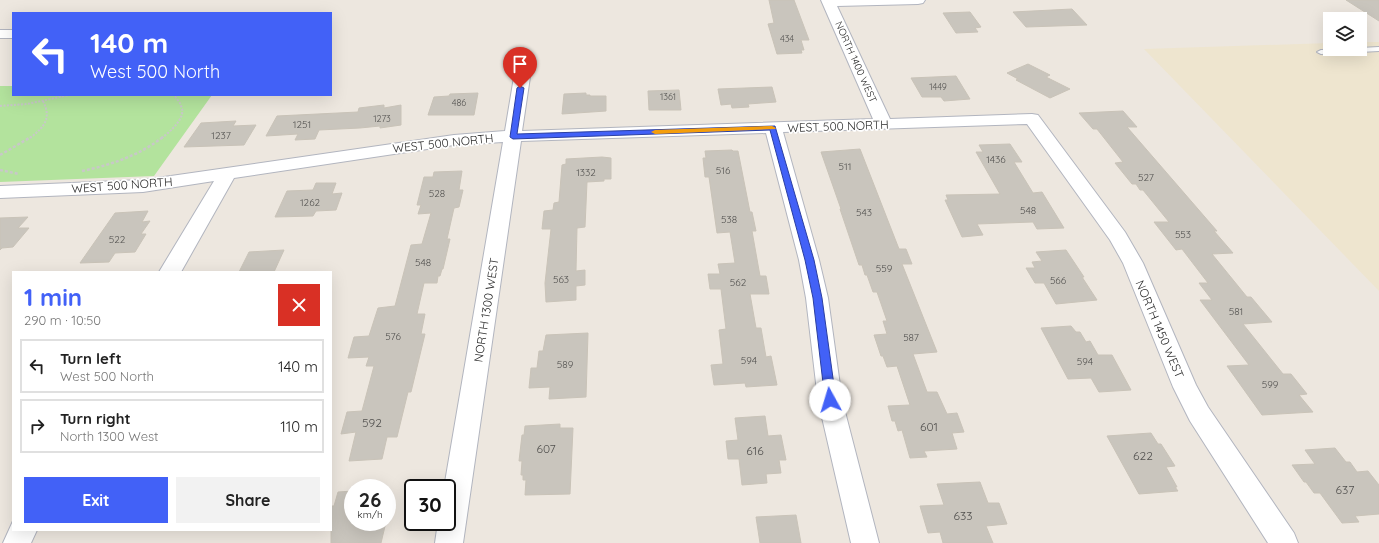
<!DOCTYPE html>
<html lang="en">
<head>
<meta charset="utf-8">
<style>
  :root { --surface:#fff; --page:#f2f2f2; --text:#222; --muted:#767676; --line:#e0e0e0; --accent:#4261f7 }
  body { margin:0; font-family:Quicksand,sans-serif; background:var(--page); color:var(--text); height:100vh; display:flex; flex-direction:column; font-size:15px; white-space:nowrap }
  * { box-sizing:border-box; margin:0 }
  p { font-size:13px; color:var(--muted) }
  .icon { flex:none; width:22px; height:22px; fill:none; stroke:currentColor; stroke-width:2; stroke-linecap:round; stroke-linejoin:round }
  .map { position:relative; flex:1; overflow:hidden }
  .details { position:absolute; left:12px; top:271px; width:320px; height:260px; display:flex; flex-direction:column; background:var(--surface); border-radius:0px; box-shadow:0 4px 16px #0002 }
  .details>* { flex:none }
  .top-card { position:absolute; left:12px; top:12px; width:320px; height:84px; border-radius:0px; box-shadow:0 4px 16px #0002; background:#4261f7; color:#fff; overflow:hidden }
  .tools { position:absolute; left:1323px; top:12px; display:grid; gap:8px }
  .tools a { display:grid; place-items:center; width:44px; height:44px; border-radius:0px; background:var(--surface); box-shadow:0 4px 16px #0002; font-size:20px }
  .speed { position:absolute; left:344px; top:479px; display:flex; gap:8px; font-size:20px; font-weight:700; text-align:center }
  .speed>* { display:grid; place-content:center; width:52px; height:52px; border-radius:50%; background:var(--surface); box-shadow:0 4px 16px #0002; line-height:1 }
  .speed small { font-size:10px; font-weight:400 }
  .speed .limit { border:2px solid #111; border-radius:6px; background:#fff; color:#111 }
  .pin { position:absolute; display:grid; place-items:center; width:34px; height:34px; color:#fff; margin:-41px -17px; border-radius:50% 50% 50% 0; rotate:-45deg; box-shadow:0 0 4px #0007 }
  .pin .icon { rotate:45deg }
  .me { position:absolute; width:44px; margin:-22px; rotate:354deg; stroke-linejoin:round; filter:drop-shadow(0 0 3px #0008) }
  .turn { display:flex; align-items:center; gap:14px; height:84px; padding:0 12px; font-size:18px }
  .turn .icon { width:52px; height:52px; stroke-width:2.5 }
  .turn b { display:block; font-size:28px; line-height:34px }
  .round { display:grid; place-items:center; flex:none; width:42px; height:42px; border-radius:0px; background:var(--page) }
  .summary { display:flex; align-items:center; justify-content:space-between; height:68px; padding:0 12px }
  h1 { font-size:24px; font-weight:700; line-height:30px; color:var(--accent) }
  .action { display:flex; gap:8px; margin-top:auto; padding:8px 12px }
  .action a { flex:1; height:46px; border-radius:0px; background:var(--accent); color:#fff; font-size:16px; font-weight:700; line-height:46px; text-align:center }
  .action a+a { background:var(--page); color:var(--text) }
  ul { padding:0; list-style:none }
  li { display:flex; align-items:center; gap:12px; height:54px; margin:0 8px 6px; padding:0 4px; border:2px solid var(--line); border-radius:0px }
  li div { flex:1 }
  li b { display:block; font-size:15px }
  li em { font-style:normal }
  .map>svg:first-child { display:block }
  .education { fill:#eee5cf }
  .green { fill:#b3e39d }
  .building { fill:#c9c5bd; stroke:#c9c3b8 }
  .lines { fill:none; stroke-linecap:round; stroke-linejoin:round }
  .lane-casing { stroke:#b2b5bf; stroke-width:2 }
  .street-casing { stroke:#b2b5bf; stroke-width:2 }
  .path-far1 { stroke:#c8c8c8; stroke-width:2; stroke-dasharray:2 1.5; stroke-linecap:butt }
  .path { stroke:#c8c8c8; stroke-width:2.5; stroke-dasharray:3 2; stroke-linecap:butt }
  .lane { fill:#fff; fill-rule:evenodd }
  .street { fill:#fff; fill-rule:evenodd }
  .route { fill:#4261f7; stroke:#2b3fa1 }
  .slow { fill:#f59e0b }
  .labels { text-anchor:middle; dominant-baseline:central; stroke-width:3.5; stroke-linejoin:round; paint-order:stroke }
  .far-number-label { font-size:9px; fill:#535250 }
  .far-street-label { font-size:10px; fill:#2c2c2c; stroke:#fff }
  .number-label { font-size:10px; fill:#535250 }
  .street-label { font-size:12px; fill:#2c2c2c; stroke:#fff }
  .near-number-label { font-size:12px; fill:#535250 }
</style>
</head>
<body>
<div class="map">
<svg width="1379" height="543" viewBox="0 0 1379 543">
  <rect width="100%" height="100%" fill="#ede7df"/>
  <path class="education" d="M1360,42h19v249l-235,-242 186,-6v6h30z"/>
  <path class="green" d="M0,86h13v9h199l-58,81 -154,6z"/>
  <path class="building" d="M769,0h25l15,40h-8l3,10h-3l1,3 -25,1 -9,-30 6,-1z
    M1346,0h33v21z
    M1072,9l15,16 -61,2 -13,-15z
    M970,12l11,15 -6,1 3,4 -22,1 -13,-20z
    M1028,64l22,11 -4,2 24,12 -20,9 -34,-18 2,-1 -11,-6z
    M956,76l14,23 -26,2 -3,-4h-19l-11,-19z
    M772,87l4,15 -28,2 1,3 -17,1 -1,-4 -10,1 -3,-16z
    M679,90l2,20h-32l-1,-19z
    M478,93l-4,22h-46l6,-18 15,-1 1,-2z
    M586,93v2h4v1h16v15l-44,3 2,-20z
    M384,105v3l17,-3v20l-21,3v-2l-20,2 -41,2 -4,9 -20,1 3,-6 -32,2 11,-20 81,-4 1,-4z
    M1123,111l14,16h-10l90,104h-3l19,22 -21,1 35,43h4l21,25 -29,2 40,50h8l16,20 -8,1 14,17 -51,3 -35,-49 22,-1 -49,-65h12l-13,-17h9l-26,-34 -6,1 -22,-28h15l-26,-32h-3l-4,-6h-4l-17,-21 8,-1 -26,-33h-4l-14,-16z
    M236,121l-3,5 23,-1 -12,20 -60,2 17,-24z
    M1010,144l12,18h-8l19,31 9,-1 22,36 -27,1 -4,-7 -56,2 6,11 -21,2 -17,-37h3l-2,-5 54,-1 -24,-42h7l-4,-7z
    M860,149l39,100h7l6,15h-10l35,88 -24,2 14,38h10l10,22 10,-1 7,19 -12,1 5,16 -33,2 3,6 -17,1 -8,-28 -4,1 -3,-10h-3l-4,-15 22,-1 -13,-39 -10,1 -4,-11h-2l-7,-21 13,-1 -4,-13h4l-10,-29h-4l-6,-17h-2l-3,-10h-3l-19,-56h1l-20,-57z
    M732,150l1,1h5l12,61h2l4,19h-4l8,45h6l3,18h-19l6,34h5l5,29 5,-1 6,29 -31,2 -1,-4 -31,2 -3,-20 12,-1 -4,-34 7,-1 -5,-40h-11l-2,-15h12l-2,-10 17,-1 -5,-31 -13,1 -8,-56h-4l-2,-19h3l-1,-7z
    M602,157l9,1v21h-7v2l-17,1 -2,45 -8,1 -1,43 9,-1v15l-9,1v14l-30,2 -1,-19 6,-54h-9l2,-18 9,-1 1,-7 5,-1 3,-37 4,-1v-5z
    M462,171l-3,19h4l-4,17 -5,1 -7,31h3l-7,30h-1l-2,7h-2l-1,7h-13l-7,31h8l-4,20h4l-14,58h-3l-11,45h-10l-5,22 -33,2 7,-29 -15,2 6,-22 15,-1 12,-45h-8l3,-9 -21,1 6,-21 15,-1 9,-28 17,-2 16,-61 11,-1 9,-31 -13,1 3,-9h-4l7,-28h9l1,-5z
    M316,183h20l-4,11 10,-1 -6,17 -20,1 -3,5 -38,1 12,-26 26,-1z
    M148,211l-6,11 8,-1 -9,13h5l-11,18 -20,1 -6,9 -29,1 35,-50z
    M28,217l-10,11h11l-16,19 -11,1 -2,2v-32z
    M284,250l-10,22h-35l10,-20z
    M1066,250l18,27h-2l15,23 -41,4 -12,-21h-9l-9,-15h9l-3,-6 10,-1 -6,-9z
    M1071,326l5,6h4l6,10 4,-1 8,14h14l19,35 -32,2 -8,-14 -23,1 -27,-51z
    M588,333l-2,64 -37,2 1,-12 -21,1 2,-20h6l2,-17h4l3,-16z
    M765,416l3,20 13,-1 5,25h-7l2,13 -15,1 1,9 -25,2 -3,-26h-11l-2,-18 12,-1 -3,-22z
    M560,424v4h13l-3,66 -45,1 1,-15h-3v-5h-2l1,-14h-3l3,-26h2l1,-9z
    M1151,433l7,11h3l14,22 -9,1 11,20h-2l3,4 -39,3 -32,-58z
    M1335,448l11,14h4l7,10 11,-1 11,14v29l-24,2 4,6 -17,1 -22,-30h-6l-8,-11h-2l-12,-17 23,-1 -10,-14z
    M980,482l8,21h11l8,21 -21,2 7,17h-50l-3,-11 -12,1 -8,-27 24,-1 -7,-21z
    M353,491v31h33l-5,21h-50v-37h3l4,-14z
    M796,515l5,28h-41l-4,-26z"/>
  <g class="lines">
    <g class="lane-casing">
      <path id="lane" d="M1379,47v4l-58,3 -4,-2 4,-2 39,-1v-1z"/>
    </g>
    <g class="street-casing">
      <path id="street" d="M821,0h104l-2,3 -5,1 -81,2 53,113 142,-5 6,1 87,117 18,31 53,122 12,22 86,126 4,10h-30l-78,-122 -17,-34 -50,-124 -13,-23 -83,-116 -244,8 36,128 9,38 14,102 37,143h-28l-33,-143 -12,-102 -7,-38 -33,-127 -245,8 -58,402h-28l3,-21h9v-34h-3l59,-346 -49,3 -220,33 -53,94h-22l55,-91 -71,11 -143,6v-12l143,-6 311,-45 51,-4 9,-54 2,-3 6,-2 6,2 2,3 -8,54 351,-12z
        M0,30h13v8h-13z
        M13,521v9h24l-6,13h-28z"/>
    </g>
    <path class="path-far1" d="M0,106l27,-2 42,-9
      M30,138c14,-11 22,-19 13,-37
      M162,138c8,-7 25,-20 19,-32 -1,-4 -5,-8 -7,-11"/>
    <path class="path" d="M0,155l31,-18
      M0,170l19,4
      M82,171c29,-6 58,-16 81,-34"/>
    <use href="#lane" class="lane"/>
    <use href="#street" class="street"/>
  </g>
  <path class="route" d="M520,86l4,2 -7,46 258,-8 39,134 8,38 14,102 -2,3 -4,2 -3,-2 -2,-3 -12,-102 -8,-38 -35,-130 -257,9 -3,-2 7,-49z"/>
  <path class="slow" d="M772,126l4,2 -1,1 -120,5 -4,-2 4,-2z"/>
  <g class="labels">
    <g class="far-number-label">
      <text x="787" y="38">434</text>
      <text x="938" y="86">1449</text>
      <text x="668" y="96">1361</text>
      <text x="459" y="102">486</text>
      <text x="382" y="118">1273</text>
    </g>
    <g class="far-street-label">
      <text transform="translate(856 62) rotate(66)">NORTH 1400 WEST</text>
    </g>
    <g class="number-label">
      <text x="302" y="124">1251</text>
      <text x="221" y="135">1237</text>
      <text x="996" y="159">1436</text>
      <text x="845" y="166">511</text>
      <text x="723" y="170">516</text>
      <text x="586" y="172">1332</text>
      <text x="1146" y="177">527</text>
      <text x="437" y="193">528</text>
      <text x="310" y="202">1262</text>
      <text x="1028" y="210">548</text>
      <text x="864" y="212">543</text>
      <text x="729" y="219">538</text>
      <text x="1183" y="234">553</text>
      <text x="117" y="239">522</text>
      <text x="423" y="262">548</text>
      <text x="884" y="268">559</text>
      <text x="561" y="279">563</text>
      <text x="1058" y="280">566</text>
      <text x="738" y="282">562</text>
      <text x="1236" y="311">581</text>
      <text x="393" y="336">576</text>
      <text x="911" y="337">587</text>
      <text x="749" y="360">594</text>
      <text x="1085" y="361">594</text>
      <text x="565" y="364">589</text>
      <text x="1270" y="384">599</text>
    </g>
    <g class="street-label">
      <text transform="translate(838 126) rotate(-2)">WEST 500 NORTH</text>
      <text transform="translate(443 143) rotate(-6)">WEST 500 NORTH</text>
      <text transform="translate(122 185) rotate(-4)">WEST 500 NORTH</text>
      <text transform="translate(486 310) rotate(-81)">NORTH 1300 WEST</text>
      <text transform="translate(1160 329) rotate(67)">NORTH 1450 WEST</text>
    </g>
    <g class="near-number-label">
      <text x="372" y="422">592</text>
      <text x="929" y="426">601</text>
      <text x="546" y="448">607</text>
      <text x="755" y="450">616</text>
      <text x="1143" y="455">622</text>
      <text x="1345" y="489">637</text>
      <text x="963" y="515">633</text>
    </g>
  </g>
</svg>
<div class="tools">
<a><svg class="icon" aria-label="layers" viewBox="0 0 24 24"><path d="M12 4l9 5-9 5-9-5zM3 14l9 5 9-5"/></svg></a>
</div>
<div class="speed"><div>26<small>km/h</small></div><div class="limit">30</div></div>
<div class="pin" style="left:520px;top:88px;background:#d93025"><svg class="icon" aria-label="arrive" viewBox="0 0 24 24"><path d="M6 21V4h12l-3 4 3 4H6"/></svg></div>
<svg class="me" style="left:830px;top:400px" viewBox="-20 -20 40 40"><circle r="19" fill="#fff"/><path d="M0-13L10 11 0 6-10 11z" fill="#4261f7"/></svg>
<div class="top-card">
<div class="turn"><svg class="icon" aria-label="left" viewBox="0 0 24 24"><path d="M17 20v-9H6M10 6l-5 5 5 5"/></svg><div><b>140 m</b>West 500 North</div></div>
</div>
<section class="details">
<div class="summary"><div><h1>1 min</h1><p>290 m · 10:50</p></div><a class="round" style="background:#d93025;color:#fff"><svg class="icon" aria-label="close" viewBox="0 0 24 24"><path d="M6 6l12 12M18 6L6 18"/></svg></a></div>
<ul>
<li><svg class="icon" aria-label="left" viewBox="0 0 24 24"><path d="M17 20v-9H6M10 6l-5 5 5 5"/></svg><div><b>Turn left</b><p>West 500 North</p></div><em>140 m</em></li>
<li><svg class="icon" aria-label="right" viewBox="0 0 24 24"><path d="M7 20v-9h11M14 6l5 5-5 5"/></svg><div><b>Turn right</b><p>North 1300 West</p></div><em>110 m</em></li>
</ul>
<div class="action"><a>Exit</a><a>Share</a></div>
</section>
</div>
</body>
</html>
